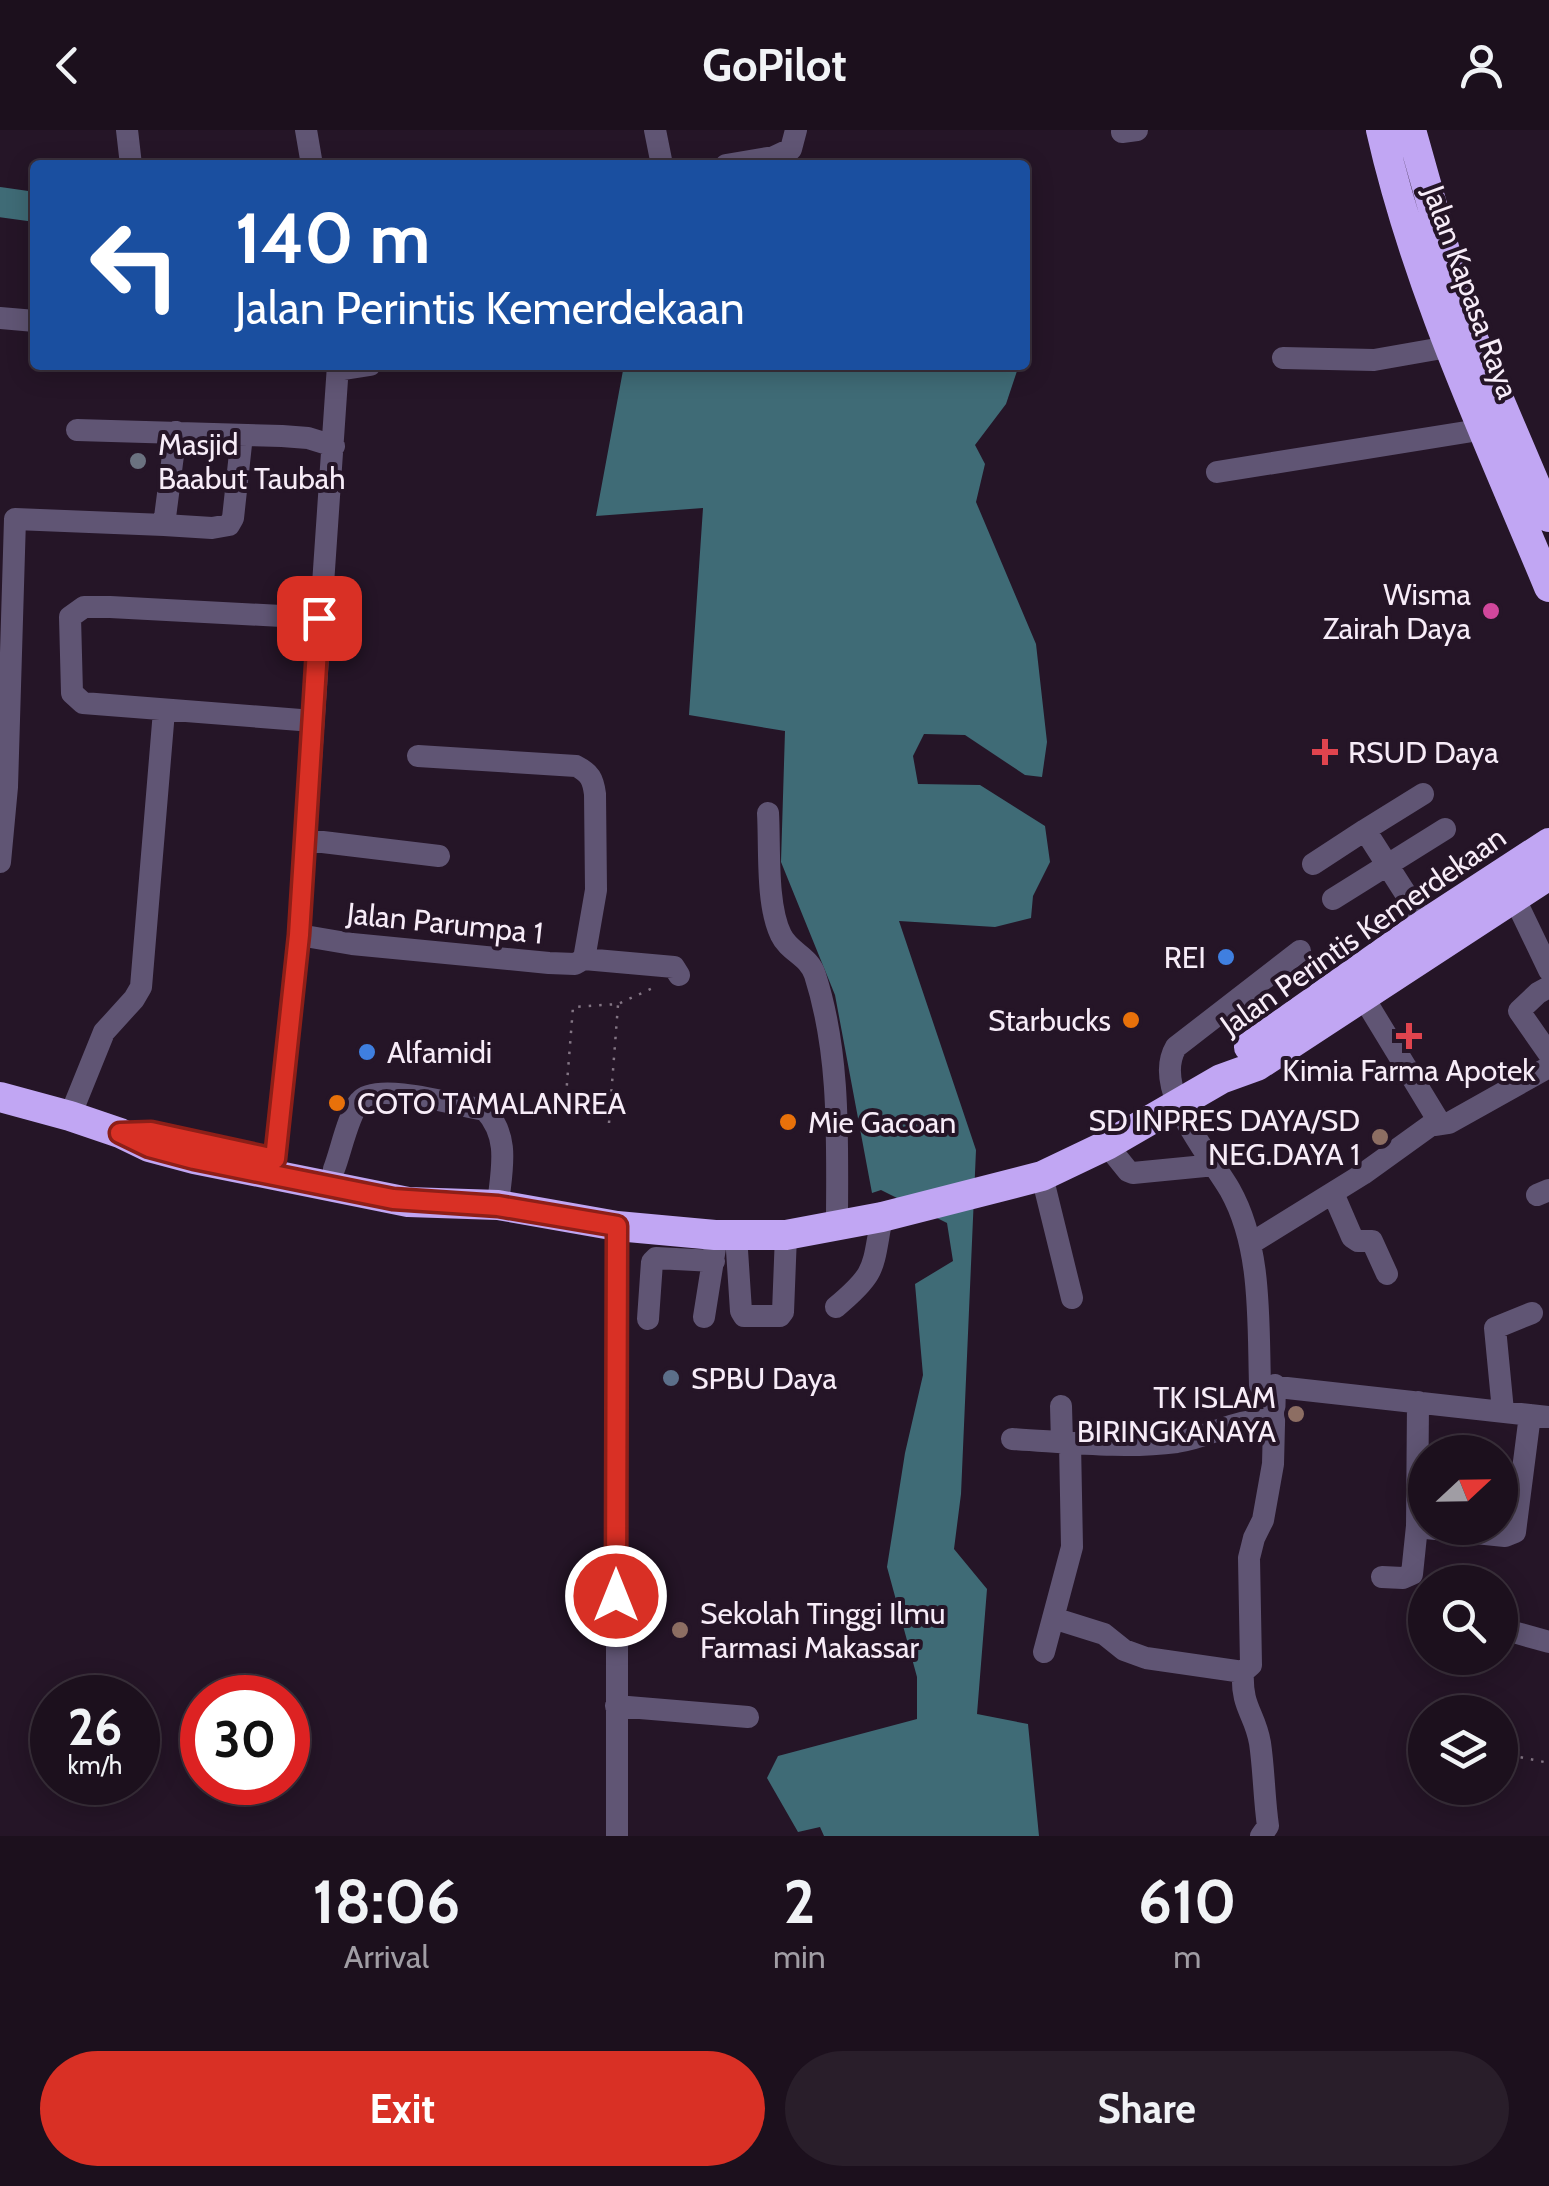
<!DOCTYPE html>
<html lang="en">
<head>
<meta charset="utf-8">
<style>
  :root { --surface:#1c101d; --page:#291e2a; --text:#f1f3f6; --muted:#a09da4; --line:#3a303b; --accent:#d93025 }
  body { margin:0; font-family:Cabin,sans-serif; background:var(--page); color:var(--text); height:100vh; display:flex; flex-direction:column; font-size:38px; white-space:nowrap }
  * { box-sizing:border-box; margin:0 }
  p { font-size:32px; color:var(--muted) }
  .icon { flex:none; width:55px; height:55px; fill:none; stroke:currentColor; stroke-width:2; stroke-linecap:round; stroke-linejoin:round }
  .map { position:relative; height:1706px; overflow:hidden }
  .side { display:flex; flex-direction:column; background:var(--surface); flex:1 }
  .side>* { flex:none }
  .guide { position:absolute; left:30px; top:30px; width:1000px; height:210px; border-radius:10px; box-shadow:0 5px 25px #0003,0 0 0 2px var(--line); background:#1a4fa0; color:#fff; overflow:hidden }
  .needle { width:65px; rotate:68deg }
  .tools { position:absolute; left:1408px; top:1305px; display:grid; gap:20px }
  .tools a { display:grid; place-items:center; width:110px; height:110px; border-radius:50%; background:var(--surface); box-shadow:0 5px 25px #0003,0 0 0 2px var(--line); font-size:50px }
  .speed { position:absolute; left:30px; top:1545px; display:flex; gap:20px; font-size:50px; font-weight:700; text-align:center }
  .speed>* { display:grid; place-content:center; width:130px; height:130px; border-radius:50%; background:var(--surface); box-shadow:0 5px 25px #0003,0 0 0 2px var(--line); line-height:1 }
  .speed small { font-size:25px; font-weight:400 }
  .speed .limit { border:15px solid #d22; background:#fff; color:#111 }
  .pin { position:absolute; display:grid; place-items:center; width:85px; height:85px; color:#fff; margin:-42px; border-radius:20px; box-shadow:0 5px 15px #0006 }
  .me { position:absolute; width:110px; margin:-55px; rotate:0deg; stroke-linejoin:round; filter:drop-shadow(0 0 8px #0008) }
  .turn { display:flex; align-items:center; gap:35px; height:210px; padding:0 40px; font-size:45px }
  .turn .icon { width:130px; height:130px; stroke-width:2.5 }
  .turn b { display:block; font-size:70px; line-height:85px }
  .eta { display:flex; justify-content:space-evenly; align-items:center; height:170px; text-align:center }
  .eta b { font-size:60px; font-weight:800; line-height:70px }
  .button { display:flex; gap:20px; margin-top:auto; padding:20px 40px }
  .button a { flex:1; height:115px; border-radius:60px; background:var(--accent); color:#fff; font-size:40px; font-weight:800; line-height:115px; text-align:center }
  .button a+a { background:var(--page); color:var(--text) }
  header { display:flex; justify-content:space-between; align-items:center; height:130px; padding:0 40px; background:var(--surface); font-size:45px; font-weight:800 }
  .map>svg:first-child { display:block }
  .water { fill:#3f6b76 }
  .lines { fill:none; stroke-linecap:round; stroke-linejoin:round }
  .river { stroke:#3f6b76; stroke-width:30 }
  .path { stroke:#837584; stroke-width:2.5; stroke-dasharray:2.5 8; stroke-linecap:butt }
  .minor { stroke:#605574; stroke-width:22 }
  .highway { stroke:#c1a6f3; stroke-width:30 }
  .route-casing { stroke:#8d1f18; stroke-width:25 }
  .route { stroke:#d93025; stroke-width:18 }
  .worship-dot { fill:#6b7280; stroke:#251527; stroke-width:4 }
  .hotel-dot { fill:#d1479c; stroke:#251527; stroke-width:4 }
  .health-dot { fill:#e0444e; stroke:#251527; stroke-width:4 }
  .shop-dot { fill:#3f7fe0; stroke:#251527; stroke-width:4 }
  .food-dot { fill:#e8710a; stroke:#251527; stroke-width:4 }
  .education-dot { fill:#8d6e63; stroke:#251527; stroke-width:4 }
  .service-dot { fill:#5c6f8a; stroke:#251527; stroke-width:4 }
  .labels { text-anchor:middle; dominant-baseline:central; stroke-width:8; stroke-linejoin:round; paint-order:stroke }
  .street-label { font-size:30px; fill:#f7ecf8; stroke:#251527 }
  .poi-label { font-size:30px; fill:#f7ecf8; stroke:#251527; text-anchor:start }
</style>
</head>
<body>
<header><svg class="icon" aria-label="back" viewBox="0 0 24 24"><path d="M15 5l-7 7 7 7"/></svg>GoPilot<svg class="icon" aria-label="person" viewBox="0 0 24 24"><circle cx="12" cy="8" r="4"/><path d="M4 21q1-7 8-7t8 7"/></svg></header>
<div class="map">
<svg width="1549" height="1706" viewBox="0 0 1549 1706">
  <rect width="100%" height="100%" fill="#251527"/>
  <path class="water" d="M624,235h42l2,3 9,-3h342l-13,39 -31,41 10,19 -9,38 60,142 11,98 -5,35 -17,-2 -60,-40 -41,-1 -11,22 5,28 62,1 65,41 5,36 -17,34 -2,22 -36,9 -96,-6 77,229 -15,344 -7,55 33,40 -10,125 51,10 11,112h-215l-4,-9 -22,5 -31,-54 11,-22 139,-37v-42l-30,-110 18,-114 18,-78 -8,-91 38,-23 -6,-38 -66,-33 -9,3 -37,-198 -54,-133 4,-131 -96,-16 14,-207 -107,8z"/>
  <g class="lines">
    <path class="river" d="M0,72l35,5"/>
    <path class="path" d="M566,966l7,-89 45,-3 37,-17
      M609,993l9,-118
      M1500,1623l49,10"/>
    <path class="minor" d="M127,0l4,35
      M306,0l6,35
      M655,0l7,35
      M1122,2l15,-2
      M726,35l48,-8 17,-8 5,-19
      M0,188l35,3
      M1283,228l91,2 74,-13
      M338,240l32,-5
      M77,300l205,6 26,2 26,8
      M1217,342l268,-43
      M164,395l48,3 17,-3 4,-7 9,-83
      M313,591l-230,-18 -11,-10 -2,-76 14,-10h26l209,11
      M1423,664l-58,36 60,94
      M768,683c2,34 -2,92 13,122 8,17 28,21 34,40 26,81 22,169 22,252
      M306,710l133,16
      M0,732l7,-75 8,-268 149,6 12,-93
      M1313,734l52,-34
      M1514,767l35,73
      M1333,769l112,-70
      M299,805l53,9 197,19 26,1 9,-5 12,-69 -1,-96c-2,-15 -5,-21 -19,-28l-158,-10
      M1300,821l-124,96c-25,42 33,107 54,143 32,57 28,131 30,195l289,32
      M584,829l90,8 5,8
      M1549,857l-11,6 -19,18 30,43
      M70,986l34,-84 30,-33 7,-12 23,-276
      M1436,995l13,-2 100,-56
      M1107,1015l21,26 5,2 82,-8
      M275,1029l24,-224 39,-570
      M334,1039c7,-18 14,-54 26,-68 16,-20 100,5 125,9 26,28 16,61 13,95
      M1042,1046l30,122
      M1333,1063l19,44 6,4h14l15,33
      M1537,1065l12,-5
      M617,1096v610
      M736,1105l5,76 3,5h36l3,-4 3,-77
      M1250,1114l113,-70 75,-54 -76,-125
      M836,1177c42,-35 36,-39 46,-90
      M704,1187l11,-69
      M648,1189l4,-57 4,-4 58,3
      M1061,1276l1,37
      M1503,1281l-8,-83 37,-15
      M1012,1309c54,3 111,10 165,3 38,-6 56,-24 97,-22
      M1426,1398l79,8 10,-4 15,-117
      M1382,1447l21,1 9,-4 5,-48 1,-124
      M1053,1488l51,16 20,16 22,8 97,14
      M1517,1503l32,9
      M1044,1522l28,-105 -2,-104
      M616,1576l132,11
      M1261,1706l7,-10c-4,-28 -4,-56 -8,-83 -5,-30 -19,-35 -17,-71l8,-7 -2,-107 5,-20 9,-18 10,-56 2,-79"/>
    <path class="highway" d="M1381,0c36,159 106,307 168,457
      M1411,0l52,185 86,202
      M1249,917l168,-118 132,-86
      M0,967l70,19 50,17 29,14 45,12 214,43 90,3 119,21 98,9h71l96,-18 160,-41 65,-31 114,-66 36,-13 292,-191"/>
  </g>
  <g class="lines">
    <g class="route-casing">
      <path id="route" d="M319,488l-20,317 -24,224 -124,-27 -31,1 29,14 45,12 199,40 105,7 119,20 -1,370"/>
    </g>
    <use href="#route" class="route"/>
  </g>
  <circle class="worship-dot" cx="138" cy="331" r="10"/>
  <circle class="hotel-dot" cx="1491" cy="481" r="10"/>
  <g class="health-dot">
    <path d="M1320 607h10v10h10v10h-10v10h-10v-10h-10v-10h10z"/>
    <path d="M1404 891h10v10h10v10h-10v10h-10v-10h-10v-10h10z"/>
  </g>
  <g class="shop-dot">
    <circle cx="1226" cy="827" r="10"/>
    <circle cx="367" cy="922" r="10"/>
  </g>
  <g class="food-dot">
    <circle cx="1131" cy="890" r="10"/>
    <circle cx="337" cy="973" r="10"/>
    <circle cx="788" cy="992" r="10"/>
  </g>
  <g class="education-dot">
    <circle cx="1380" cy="1007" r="10"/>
    <circle cx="1296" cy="1284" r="10"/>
    <circle cx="680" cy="1500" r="10"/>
  </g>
  <circle class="service-dot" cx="671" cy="1248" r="10"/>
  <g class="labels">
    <g class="street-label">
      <text transform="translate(1471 162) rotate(70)">Jalan Kapasa Raya</text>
      <text transform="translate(445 793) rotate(6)">Jalan Parumpa 1</text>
      <text transform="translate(1363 801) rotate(-35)">Jalan Perintis Kemerdekaan</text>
    </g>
    <g class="poi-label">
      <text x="158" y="314">Masjid<tspan x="158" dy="34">Baabut Taubah</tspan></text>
      <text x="1471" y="464" text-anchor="end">Wisma<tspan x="1471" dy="34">Zairah Daya</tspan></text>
      <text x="1348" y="622">RSUD Daya</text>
      <text x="1206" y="827" text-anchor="end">REI</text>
      <text x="1111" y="890" text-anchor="end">Starbucks</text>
      <text x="387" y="922">Alfamidi</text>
      <text x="1409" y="940" text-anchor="middle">Kimia Farma Apotek</text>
      <text x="357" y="973">COTO TAMALANREA</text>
      <text x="1360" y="990" text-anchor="end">SD INPRES DAYA/SD<tspan x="1360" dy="34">NEG.DAYA 1</tspan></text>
      <text x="808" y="992">Mie Gacoan</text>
      <text x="691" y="1248">SPBU Daya</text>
      <text x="1276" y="1267" text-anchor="end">TK ISLAM<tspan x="1276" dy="34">BIRINGKANAYA</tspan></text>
      <text x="700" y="1483">Sekolah Tinggi Ilmu<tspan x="700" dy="34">Farmasi Makassar</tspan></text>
    </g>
  </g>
</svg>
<div class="tools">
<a><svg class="needle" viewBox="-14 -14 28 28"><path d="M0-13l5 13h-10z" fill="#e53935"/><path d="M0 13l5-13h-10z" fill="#a09da4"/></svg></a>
<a><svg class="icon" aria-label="search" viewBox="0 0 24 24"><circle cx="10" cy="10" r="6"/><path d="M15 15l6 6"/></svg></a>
<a><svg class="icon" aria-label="layers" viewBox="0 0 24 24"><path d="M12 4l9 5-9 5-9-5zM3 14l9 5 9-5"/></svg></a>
</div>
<div class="speed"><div>26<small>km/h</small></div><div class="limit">30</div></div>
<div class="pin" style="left:319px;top:488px;background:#d93025"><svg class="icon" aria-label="arrive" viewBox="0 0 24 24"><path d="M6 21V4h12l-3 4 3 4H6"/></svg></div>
<svg class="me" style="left:616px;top:1466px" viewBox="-20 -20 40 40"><circle r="17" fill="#d93025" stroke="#fff" stroke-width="3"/><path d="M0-11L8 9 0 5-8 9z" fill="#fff"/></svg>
<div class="guide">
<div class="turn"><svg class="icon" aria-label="left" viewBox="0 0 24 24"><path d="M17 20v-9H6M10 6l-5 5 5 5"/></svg><div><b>140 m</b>Jalan Perintis Kemerdekaan</div></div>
</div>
</div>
<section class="side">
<div class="eta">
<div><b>18:06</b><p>Arrival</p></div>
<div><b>2</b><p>min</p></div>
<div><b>610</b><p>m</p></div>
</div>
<div class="button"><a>Exit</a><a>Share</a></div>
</section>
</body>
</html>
